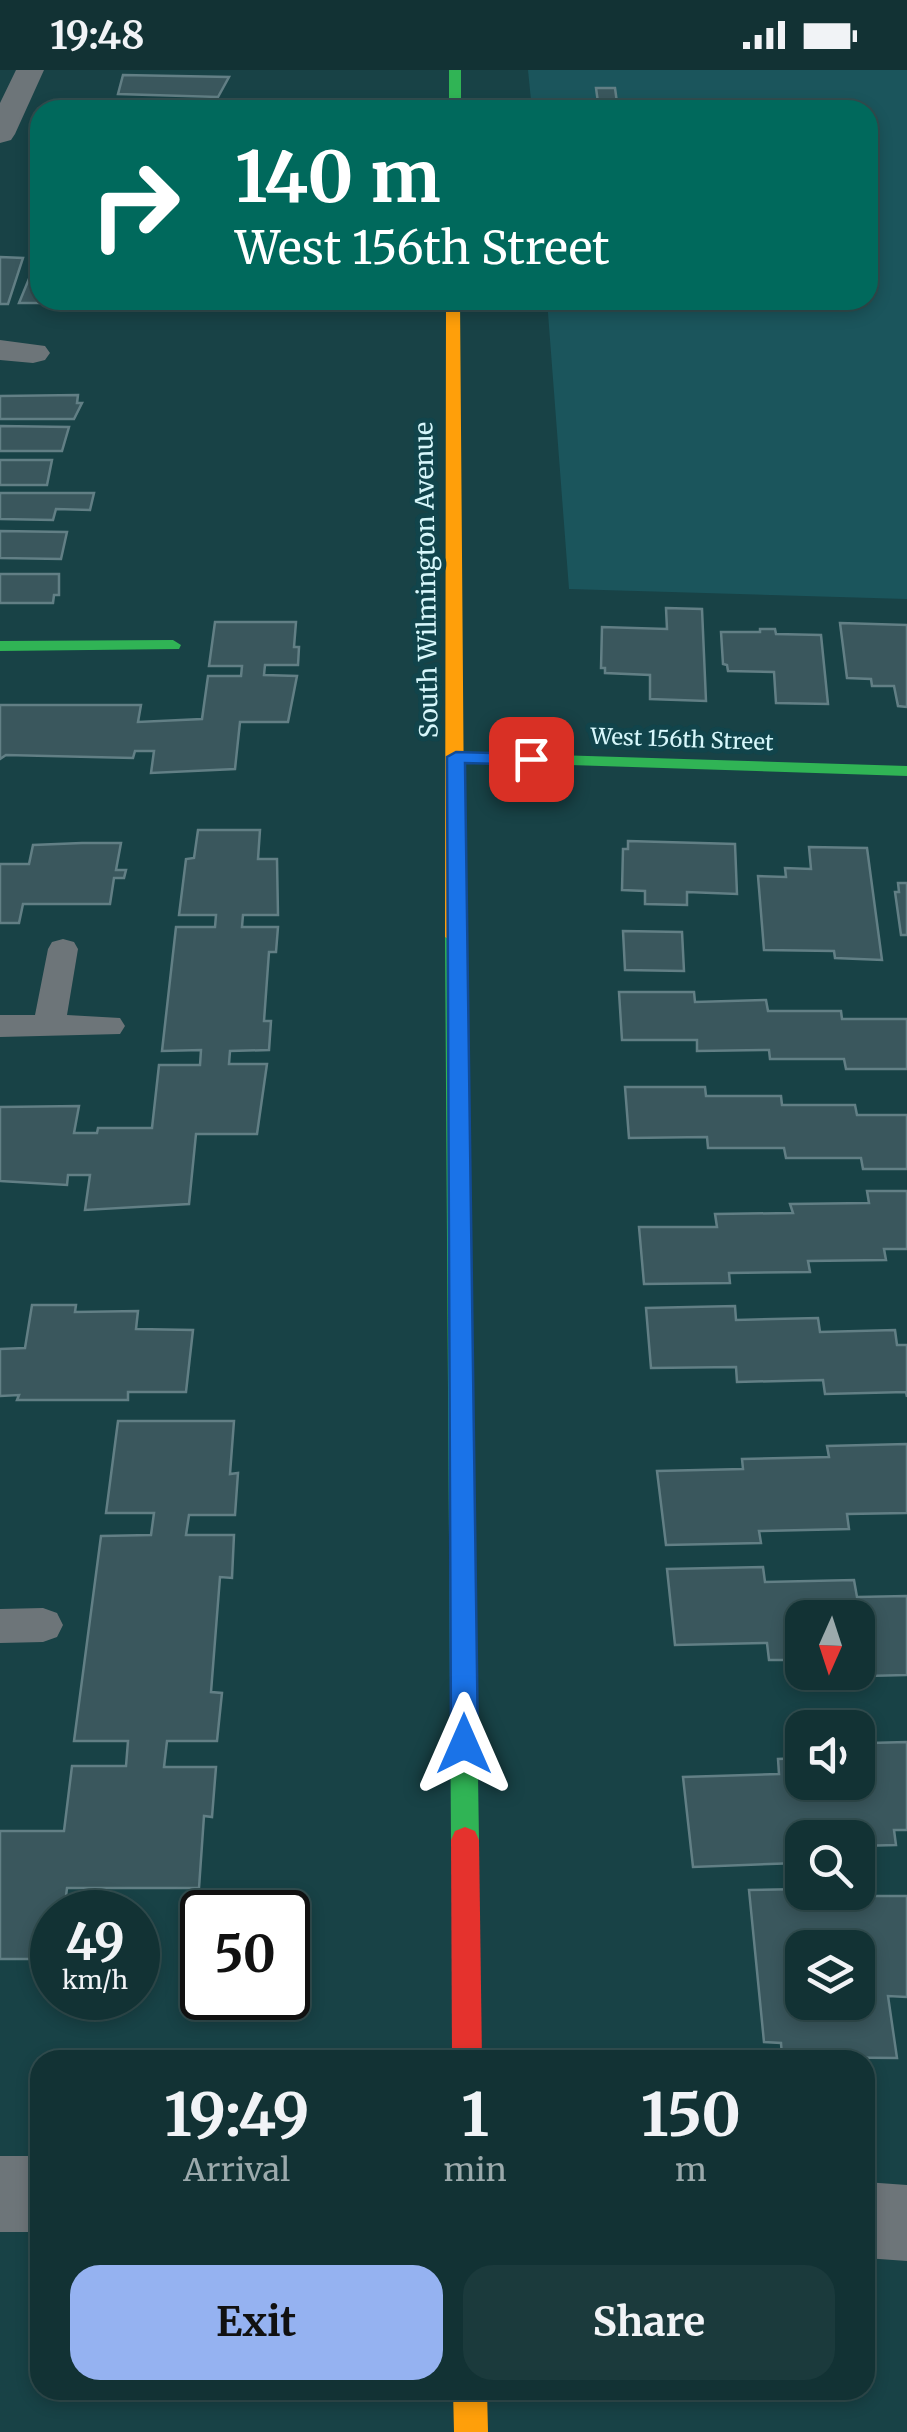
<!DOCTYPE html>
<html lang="en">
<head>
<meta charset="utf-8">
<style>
  :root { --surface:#123234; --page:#1b3a3c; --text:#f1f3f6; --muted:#9caaac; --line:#314d4f; --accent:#95b2f1 }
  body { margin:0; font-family:Merriweather,serif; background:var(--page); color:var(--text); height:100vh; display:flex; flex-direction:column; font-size:38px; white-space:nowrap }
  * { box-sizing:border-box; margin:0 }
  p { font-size:32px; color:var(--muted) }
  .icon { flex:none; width:55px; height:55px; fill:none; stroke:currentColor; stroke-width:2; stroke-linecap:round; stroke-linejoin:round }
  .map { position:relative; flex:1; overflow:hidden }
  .details { position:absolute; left:30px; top:1980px; width:845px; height:350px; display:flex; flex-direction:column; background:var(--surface); border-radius:30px; box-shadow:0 5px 15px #0003,0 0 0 2px var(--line) }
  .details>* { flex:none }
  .guide { position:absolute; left:30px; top:30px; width:848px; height:210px; border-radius:30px; box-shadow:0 5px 15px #0003,0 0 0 2px var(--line); background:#00695c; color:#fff; overflow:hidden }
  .needle { width:65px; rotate:183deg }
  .fabs { position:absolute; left:785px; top:1530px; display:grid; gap:20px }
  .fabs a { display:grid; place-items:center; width:90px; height:90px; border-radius:20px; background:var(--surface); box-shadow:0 5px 15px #0003,0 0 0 2px var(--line); font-size:50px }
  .speed { position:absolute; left:30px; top:1820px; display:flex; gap:20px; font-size:50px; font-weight:700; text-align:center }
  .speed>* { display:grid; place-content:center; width:130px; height:130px; border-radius:50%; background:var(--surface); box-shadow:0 5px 15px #0003,0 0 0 2px var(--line); line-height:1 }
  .speed small { font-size:25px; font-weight:400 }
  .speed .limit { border:5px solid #111; border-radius:15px; background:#fff; color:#111 }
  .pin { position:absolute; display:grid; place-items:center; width:85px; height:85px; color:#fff; margin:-42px; border-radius:20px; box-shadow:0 5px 15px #0006 }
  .me { position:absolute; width:110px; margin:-55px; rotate:0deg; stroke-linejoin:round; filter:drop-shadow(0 0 8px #0008) }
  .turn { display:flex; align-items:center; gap:35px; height:210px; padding:0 40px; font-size:45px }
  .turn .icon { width:130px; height:130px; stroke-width:2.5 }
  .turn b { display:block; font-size:70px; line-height:85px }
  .eta { display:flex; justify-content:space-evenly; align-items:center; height:170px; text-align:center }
  .eta b { font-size:60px; font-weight:700; line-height:70px }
  .primary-button { display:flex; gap:20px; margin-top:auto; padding:20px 40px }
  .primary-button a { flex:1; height:115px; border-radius:30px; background:var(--accent); color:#111; font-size:40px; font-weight:700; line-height:115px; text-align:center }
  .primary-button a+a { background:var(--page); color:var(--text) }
  .status { display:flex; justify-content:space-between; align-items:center; height:70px; padding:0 50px; background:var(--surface); direction:ltr }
  .status svg { height:28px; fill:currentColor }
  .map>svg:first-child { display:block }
  .built { fill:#1b555c }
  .building { fill:#3a575d; stroke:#627f85; stroke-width:2.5; fill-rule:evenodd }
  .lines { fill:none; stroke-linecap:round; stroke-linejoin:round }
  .lane { fill:#6d7579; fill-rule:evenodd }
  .street { fill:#6d7579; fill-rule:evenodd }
  .fast { fill:#30b455; fill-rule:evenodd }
  .slow { fill:#ff9f0a; fill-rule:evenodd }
  .jam { fill:#e5322d; fill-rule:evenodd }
  .route { fill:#1a73e8; stroke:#114b97; stroke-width:2.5 }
  .labels { text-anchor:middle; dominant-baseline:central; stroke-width:10; stroke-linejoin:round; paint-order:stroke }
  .far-street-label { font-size:22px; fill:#d7f7fb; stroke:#11444b }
  .street-label { font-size:25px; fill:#d7f7fb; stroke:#11444b }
</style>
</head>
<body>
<div class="status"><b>19:48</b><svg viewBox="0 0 49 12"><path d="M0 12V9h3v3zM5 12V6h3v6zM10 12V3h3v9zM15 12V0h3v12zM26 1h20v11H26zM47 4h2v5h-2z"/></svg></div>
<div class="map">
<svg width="907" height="2362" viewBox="0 0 907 2362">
  <rect width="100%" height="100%" fill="#184246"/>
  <path class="built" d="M528,0h379v529l-338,-10 -22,-289h321v-190h-336z"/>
  <path class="building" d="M123,5l106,2 -11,20 -100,-3z
    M596,18h19l3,22h-19z
    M40,182v48h22l-2,3h-41z
    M0,187l23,1 -15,46h-8z
    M78,325l-1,8h5l-8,16h-74v-23z
    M0,356l69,1 -7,24h-62z
    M0,390h52l-5,25h-47z
    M0,423h94l-4,17 -34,-1 -3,11 -53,-1z
    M0,461l67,1 -6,27 -61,-1z
    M0,504h59v21h-5l-1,8h-53z
    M666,538l36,1 4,92 -56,-2v-24l-45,-2v-5h-4l1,-41 65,2z
    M215,552h81l-2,25h5l-1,18h-33l-1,10 33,1 -9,46h-48l-5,47 -84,4 3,-22h-19l-2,7 -127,-3 -6,4v-54h141l-3,17 64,-3 6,-43h33l1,-10h-33z
    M840,553l67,2v82l-9,-1 -4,-20h-22l-1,-7 -24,-1z
    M760,559h15l1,5 45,1 7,69 -52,-1 -2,-31 -46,-1 -1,-6 -4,-1 -2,-32h39z
    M198,760h62l-2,29h19l1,56h-35l-1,12h36l-2,25h-7l-5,69h7l-2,29 -39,1 -1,13h38l-10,70h-61l-7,70 -104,6 5,-35h-22l-1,10 -67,-4v-74l79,-1 -5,27h23l1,-5h54l7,-63h41l1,-15 -39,1 14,-124h39l1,-12h-37l7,-56 8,-1z
    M628,771l107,3 2,50 -50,-2v13l-42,-1v-13l-23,-1 1,-41h5z
    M82,773h39l-5,27h10l-2,8h-10l-4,26h-87l-4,19h-19v-59h29l4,-19z
    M809,777l58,1 15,112 -47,-2 -1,-7 -70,-1 -6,-74 28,1 -1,-9 26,1z
    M898,813h9v52h-6l-6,-43h4z
    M623,861l59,1 2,39 -59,-1z
    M619,922h75l1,10 71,-2 2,11h73l1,8h65v50h-61l-2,-10h-74l-1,-9 -72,1v-11h-75z
    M625,1017h80l1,9h75l1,9h73l2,10h50v54h-44l-2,-11h-75l-2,-10h-76l-1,-11 -78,1z
    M867,1121h40v58h-23l2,11 -78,1 2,11 -81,1 1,10 -86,1 -5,-57h78l-2,-13 78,-1 -3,-9 79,-1z
    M32,1235h44l-1,7 63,-1 -2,18 57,1 -7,62h-58v8h-111l2,-5 -19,1v-47l25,-1z
    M735,1236l1,14 82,-2 2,14 75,-2 2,15h10v52l-1,-5 -81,2 -2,-14 -86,2 -1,-15 -85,1 -5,-60z
    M118,1351h116l-4,53 8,-1 -3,42h-46l-3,20h48l-2,43 -12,-1 -9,115 11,1 -5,48h-50l-3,26h52l-4,50 -8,-1 -5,72h-132l-3,24h-12v47h-52v-128h64l8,-65h54l2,-25h-54l27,-205 50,-1 3,-22h-48z
    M907,1374v69l-60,1 2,15 -90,2 2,12 -95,2 -9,-74 86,-2 -1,-10 87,-2 -2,-11z
    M763,1497l2,15 89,-2 3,17 50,-1v79l-41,1 -3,-17h-5v-41h-56v42h-33l-2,-17 -92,2 -8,-76z
    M907,1672v88h-13l2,15 -38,1v-8h-56v9l-6,1 2,15 -105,4 -10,-90 96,-3 -1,-15 24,-1v24h56v-25l14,-1 -2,-13z
    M802,1819v3h19v4h86v101l-19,-1 9,62 -115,-1 -1,-14 -17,-1 -15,-152zM802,1878h56v54h-56z"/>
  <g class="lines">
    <path class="lane" d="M63,869l11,3 4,7 -11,66 53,3 5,8 -5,8 -120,3v-22h35l13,-66 4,-7z
      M43,1538l14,5 6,12 -6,12 -14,5 -43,1v-34z"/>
    <path class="street" d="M16,0h28l-29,64 -4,6 -11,3v-40z
      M0,270l45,6 5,7 -5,7 -12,3 -33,-3z
      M0,2086h40v76h-40z
      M865,2112l42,3v76l-42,-3z"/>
    <path class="fast" d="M449,0h12v40h-12z
      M173,570l8,5 -2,4 -179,2v-10z
      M456,682l451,14v10l-457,-15v-8z
      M455,861l10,6 14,903 -4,9 -10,4 -10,-4 -4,-9 -6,-903z"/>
    <path class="slow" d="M446,230h14l5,637 -10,6 -10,-6z
      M453,2320h34l1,42h-34z"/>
    <path class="jam" d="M465,1757l10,4 4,9 3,220h-30l-1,-220 4,-9z"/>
  </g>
  <path class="route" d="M456,682l75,2 9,5 -9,6 -66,-2 13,981 -4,9 -10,3 -9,-3 -4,-9 -4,-987z"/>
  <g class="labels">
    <g class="far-street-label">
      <text transform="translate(682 669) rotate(2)">West 156th Street</text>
    </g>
    <g class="street-label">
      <text transform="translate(426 510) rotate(-91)">South Wilmington Avenue</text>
    </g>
  </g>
</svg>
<div class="fabs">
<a><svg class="needle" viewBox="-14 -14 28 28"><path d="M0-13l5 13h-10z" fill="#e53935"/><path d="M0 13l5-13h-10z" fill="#9caaac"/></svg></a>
<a><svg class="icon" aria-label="sound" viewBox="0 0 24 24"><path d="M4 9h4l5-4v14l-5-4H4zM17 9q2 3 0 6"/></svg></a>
<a><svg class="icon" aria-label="search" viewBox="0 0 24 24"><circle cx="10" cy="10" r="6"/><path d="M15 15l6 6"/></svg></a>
<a><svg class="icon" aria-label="layers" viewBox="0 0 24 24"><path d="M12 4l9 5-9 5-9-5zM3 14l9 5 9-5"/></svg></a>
</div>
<div class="speed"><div>49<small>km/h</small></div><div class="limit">50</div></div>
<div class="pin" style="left:531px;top:689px;background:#d93025"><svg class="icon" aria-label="arrive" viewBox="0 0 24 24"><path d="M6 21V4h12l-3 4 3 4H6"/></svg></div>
<svg class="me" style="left:464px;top:1674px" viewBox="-20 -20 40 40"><path d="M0-17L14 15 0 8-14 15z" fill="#1a73e8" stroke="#fff" stroke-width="4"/></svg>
<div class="guide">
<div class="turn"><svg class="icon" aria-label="right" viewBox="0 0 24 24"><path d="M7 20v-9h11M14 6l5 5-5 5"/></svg><div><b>140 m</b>West 156th Street</div></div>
</div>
<section class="details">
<div class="eta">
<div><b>19:49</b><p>Arrival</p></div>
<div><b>1</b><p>min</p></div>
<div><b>150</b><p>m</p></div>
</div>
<div class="primary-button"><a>Exit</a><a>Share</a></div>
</section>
</div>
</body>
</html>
